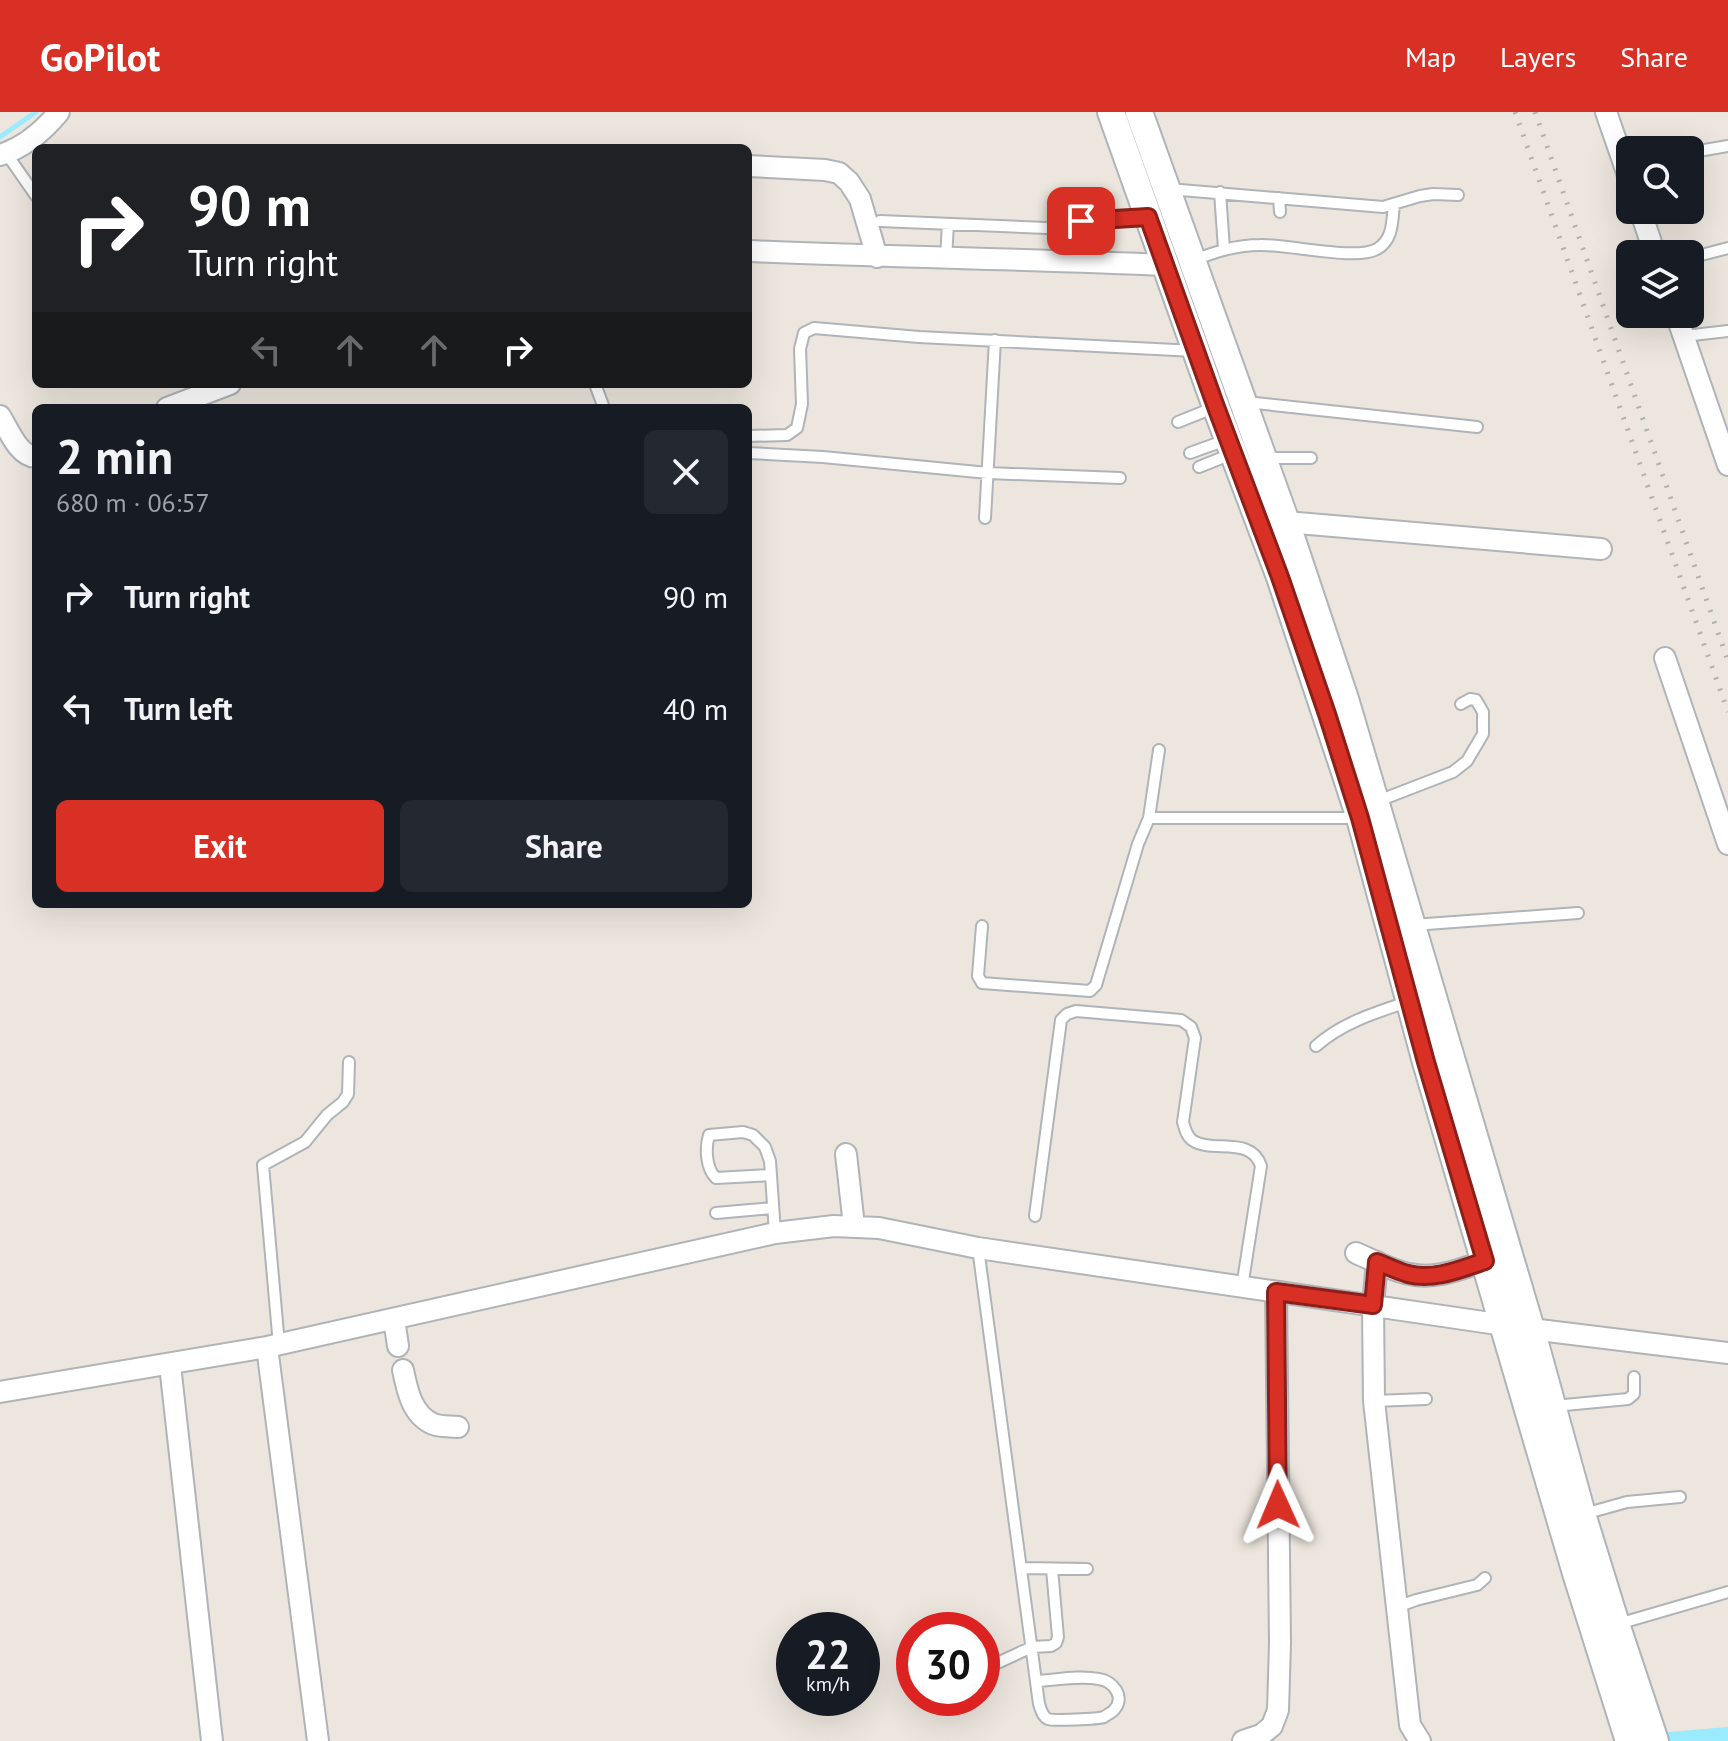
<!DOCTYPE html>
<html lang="en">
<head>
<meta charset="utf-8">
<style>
  :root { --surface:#171b24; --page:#242831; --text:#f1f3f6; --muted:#9ea1a6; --accent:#d93025 }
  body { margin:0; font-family:"PT Sans",sans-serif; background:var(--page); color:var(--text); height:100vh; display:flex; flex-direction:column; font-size:30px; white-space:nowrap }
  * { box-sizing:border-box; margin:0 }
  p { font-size:26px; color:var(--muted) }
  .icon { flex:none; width:44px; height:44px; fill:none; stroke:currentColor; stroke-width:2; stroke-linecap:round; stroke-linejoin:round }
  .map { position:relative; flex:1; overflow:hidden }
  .details { position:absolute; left:32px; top:292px; width:720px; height:504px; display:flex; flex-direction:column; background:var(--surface); border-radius:12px; box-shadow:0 8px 32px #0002 }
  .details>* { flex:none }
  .guide { position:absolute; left:32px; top:32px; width:720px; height:244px; border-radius:12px; box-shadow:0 8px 32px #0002; background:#202124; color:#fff; overflow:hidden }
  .buttons { position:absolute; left:1616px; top:24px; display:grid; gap:16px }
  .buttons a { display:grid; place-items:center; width:88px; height:88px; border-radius:12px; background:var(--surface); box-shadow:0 8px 32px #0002; font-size:40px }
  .speed { position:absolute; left:776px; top:1500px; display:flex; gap:16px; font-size:40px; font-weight:700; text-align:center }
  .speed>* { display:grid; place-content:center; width:104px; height:104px; border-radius:50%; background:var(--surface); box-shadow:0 8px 32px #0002; line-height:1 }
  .speed small { font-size:20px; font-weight:400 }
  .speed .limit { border:12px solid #d22; background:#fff; color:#111 }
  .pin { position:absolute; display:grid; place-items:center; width:68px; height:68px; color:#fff; margin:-34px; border-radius:16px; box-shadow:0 4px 12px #0006 }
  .me { position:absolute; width:88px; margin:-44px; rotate:359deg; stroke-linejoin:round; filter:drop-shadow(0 0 6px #0008) }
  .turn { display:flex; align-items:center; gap:28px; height:168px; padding:0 24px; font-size:36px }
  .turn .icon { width:104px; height:104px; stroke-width:2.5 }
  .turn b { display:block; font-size:56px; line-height:68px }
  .lanes { display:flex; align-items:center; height:76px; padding:0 24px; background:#0003; justify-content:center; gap:40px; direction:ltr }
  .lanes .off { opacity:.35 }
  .round { display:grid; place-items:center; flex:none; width:84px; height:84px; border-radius:12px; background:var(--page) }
  .head { display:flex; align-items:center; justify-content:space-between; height:136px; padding:0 24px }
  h1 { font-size:48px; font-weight:600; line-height:60px }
  .action { display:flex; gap:16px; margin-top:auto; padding:16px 24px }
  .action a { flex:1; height:92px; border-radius:12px; background:var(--accent); color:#fff; font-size:32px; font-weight:600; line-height:92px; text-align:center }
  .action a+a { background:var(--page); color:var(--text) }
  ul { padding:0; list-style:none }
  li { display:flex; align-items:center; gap:24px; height:112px; padding:0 24px }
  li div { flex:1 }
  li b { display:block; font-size:30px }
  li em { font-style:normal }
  header { display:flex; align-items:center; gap:48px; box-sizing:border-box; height:112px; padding:0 40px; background:var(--accent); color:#fff }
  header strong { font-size:38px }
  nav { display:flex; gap:44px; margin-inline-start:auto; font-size:28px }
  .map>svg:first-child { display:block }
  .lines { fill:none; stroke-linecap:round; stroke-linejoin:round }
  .stream { stroke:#9bebff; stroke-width:5 }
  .canal { stroke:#9bebff; stroke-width:16 }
  .lane-casing { stroke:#afb4b8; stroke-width:14 }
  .street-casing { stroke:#afb4b8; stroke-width:24 }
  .secondary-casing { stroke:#aeb5b8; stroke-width:30 }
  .lane { stroke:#fff; stroke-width:10 }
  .street { stroke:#fff; stroke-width:20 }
  .secondary { stroke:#fff; stroke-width:26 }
  .rail { stroke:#b0b1b2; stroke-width:5; stroke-dasharray:2 10; stroke-linecap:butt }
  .route-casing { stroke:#8d1f18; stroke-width:20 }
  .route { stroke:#d93025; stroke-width:14 }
</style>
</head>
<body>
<header>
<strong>GoPilot</strong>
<nav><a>Map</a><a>Layers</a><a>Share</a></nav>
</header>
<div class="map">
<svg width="1728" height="1629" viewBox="0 0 1728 1629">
  <rect width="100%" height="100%" fill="#ece6de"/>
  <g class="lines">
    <path class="stream" d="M0,25l36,-25"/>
    <path class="canal" d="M1658,1629l70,-6"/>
    <g class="lane-casing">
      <path id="lane" d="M1693,40l35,-6
        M6,41l30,43
        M1169,77l214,18 37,-11 13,-2 25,1
        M1220,80l4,57
        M1279,86l1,14
        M880,109l166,7 35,-7 64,-4
        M946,146l2,-34
        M1690,146l38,-10
        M1194,148c21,-8 42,-15 66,-15 27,-1 96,16 117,4 16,-9 15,-27 17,-44
        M1684,224l44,-5
        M595,272l9,24
        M1246,290l231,25
        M1178,310l35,-14
        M748,324l39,-1 10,-7 5,-24 -2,-55 4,-16 10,-5 105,9 276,14
        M748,341l75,4 165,16 132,5
        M1190,341l36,-13
        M1266,346h45
        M1199,355l35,-14
        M985,406l10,-178
        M1378,689l75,-29 14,-11 16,-27v-22l-7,-12 -6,-1 -9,5
        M1149,706l10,-68
        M1413,813l165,-12
        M982,814l-4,50 4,7 108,8 6,-6 42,-141 11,-26h211
        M1316,934c26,-23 58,-33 91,-44
        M771,1063l-55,3c-10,-9 -11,-30 -7,-43l34,-3 10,3 12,12 5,14 5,72
        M716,1101l56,-5
        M1035,1104l26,-196 6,-6 9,-3 105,9 10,7 4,11 -12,84c2,7 3,13 9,18 20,14 59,-5 69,26l-19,121
        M978,1136l61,456c2,5 3,12 9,15 5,2 50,0 56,-2 1,-1 10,-6 10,-7 12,-13 -1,-29 -15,-31 -20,-4 -43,1 -62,2
        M279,1233l-16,-180 42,-23 22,-27 16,-13 5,-8 1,-32
        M1374,1289l52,-2
        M1554,1294l74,-7 6,-5v-17
        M1584,1402l43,-12 53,-5
        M1022,1456l65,1
        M1397,1495l19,-7 61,-15 8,-7
        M1618,1512l110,-32
        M982,1558l50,-23 19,-1 5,-3 2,-6 -6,-68"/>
    </g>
    <g class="street-casing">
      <path id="street" d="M1606,0l24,69
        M0,43c23,-7 44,-25 59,-43
        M748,54l77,4 14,3 10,9 11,17 17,58
        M1640,98l15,44
        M748,139c139,6 279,8 418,14
        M1676,202l52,151
        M167,296l63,-24
        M0,304c9,14 18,40 36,41
        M1286,410l315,27
        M1665,546l63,186
        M846,1042l8,72
        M1356,1141c17,7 36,18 54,21 25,6 51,-5 75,-13
        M1377,1150l-4,43 1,96 36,324 10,16
        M394,1207l4,27
        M1531,1217l197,24
        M267,1235l51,394
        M170,1253l42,376
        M403,1258c4,20 9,45 30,54 7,3 17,2 25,3
        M0,1280l267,-45 508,-114 59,-7 45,2 99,20 526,77
        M1243,1629l18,-6 11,-9 6,-16 2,-67 -4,-351"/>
    </g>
    <g class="secondary-casing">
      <path id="secondary" d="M1111,0l105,295 64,170 62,186 18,55 66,244 150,511 53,168
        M1139,0l147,410 59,177 186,630 51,185 34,110 39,117"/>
    </g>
    <use href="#lane" class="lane"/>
    <use href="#street" class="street"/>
    <use href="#secondary" class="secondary"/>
    <path class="rail" d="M1515,0l213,600
      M1535,0l193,549"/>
  </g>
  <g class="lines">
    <g class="route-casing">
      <path id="route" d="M1081,109l67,-4 68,190 64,170 47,137 33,104 66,244 59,199c-24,8 -52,20 -77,13 -11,-3 -21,-8 -31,-12l-4,43 -97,-13 2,213"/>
    </g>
    <use href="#route" class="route"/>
  </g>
</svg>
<div class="buttons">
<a><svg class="icon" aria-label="search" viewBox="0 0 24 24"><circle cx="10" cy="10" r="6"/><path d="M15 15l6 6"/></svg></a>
<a><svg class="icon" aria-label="layers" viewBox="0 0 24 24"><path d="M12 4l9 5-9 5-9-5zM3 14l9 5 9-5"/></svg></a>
</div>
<div class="speed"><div>22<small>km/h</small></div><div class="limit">30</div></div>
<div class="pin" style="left:1081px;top:109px;background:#d93025"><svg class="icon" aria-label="arrive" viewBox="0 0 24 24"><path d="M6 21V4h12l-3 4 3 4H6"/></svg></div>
<svg class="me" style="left:1278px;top:1393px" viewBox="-20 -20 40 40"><path d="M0-17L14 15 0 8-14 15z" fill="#d93025" stroke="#fff" stroke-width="4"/></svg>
<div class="guide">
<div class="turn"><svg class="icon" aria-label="right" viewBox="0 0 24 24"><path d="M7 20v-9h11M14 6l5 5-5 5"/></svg><div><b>90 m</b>Turn right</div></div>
<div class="lanes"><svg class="icon off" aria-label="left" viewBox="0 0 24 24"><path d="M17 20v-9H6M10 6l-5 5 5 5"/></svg><svg class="icon off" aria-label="ahead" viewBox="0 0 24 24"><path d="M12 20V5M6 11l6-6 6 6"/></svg><svg class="icon off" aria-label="ahead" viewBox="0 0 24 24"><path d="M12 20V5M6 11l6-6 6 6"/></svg><svg class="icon" aria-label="right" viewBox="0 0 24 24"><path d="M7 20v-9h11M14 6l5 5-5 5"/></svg></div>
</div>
<section class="details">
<div class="head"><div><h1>2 min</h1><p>680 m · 06:57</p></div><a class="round"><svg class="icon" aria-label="close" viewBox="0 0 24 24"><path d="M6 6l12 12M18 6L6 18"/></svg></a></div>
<ul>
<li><svg class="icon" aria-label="right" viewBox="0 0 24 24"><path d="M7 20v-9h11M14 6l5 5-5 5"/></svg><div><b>Turn right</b></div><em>90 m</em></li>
<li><svg class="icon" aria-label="left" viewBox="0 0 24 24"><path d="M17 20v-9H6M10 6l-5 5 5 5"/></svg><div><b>Turn left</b></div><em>40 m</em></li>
</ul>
<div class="action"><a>Exit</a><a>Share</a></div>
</section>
</div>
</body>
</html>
